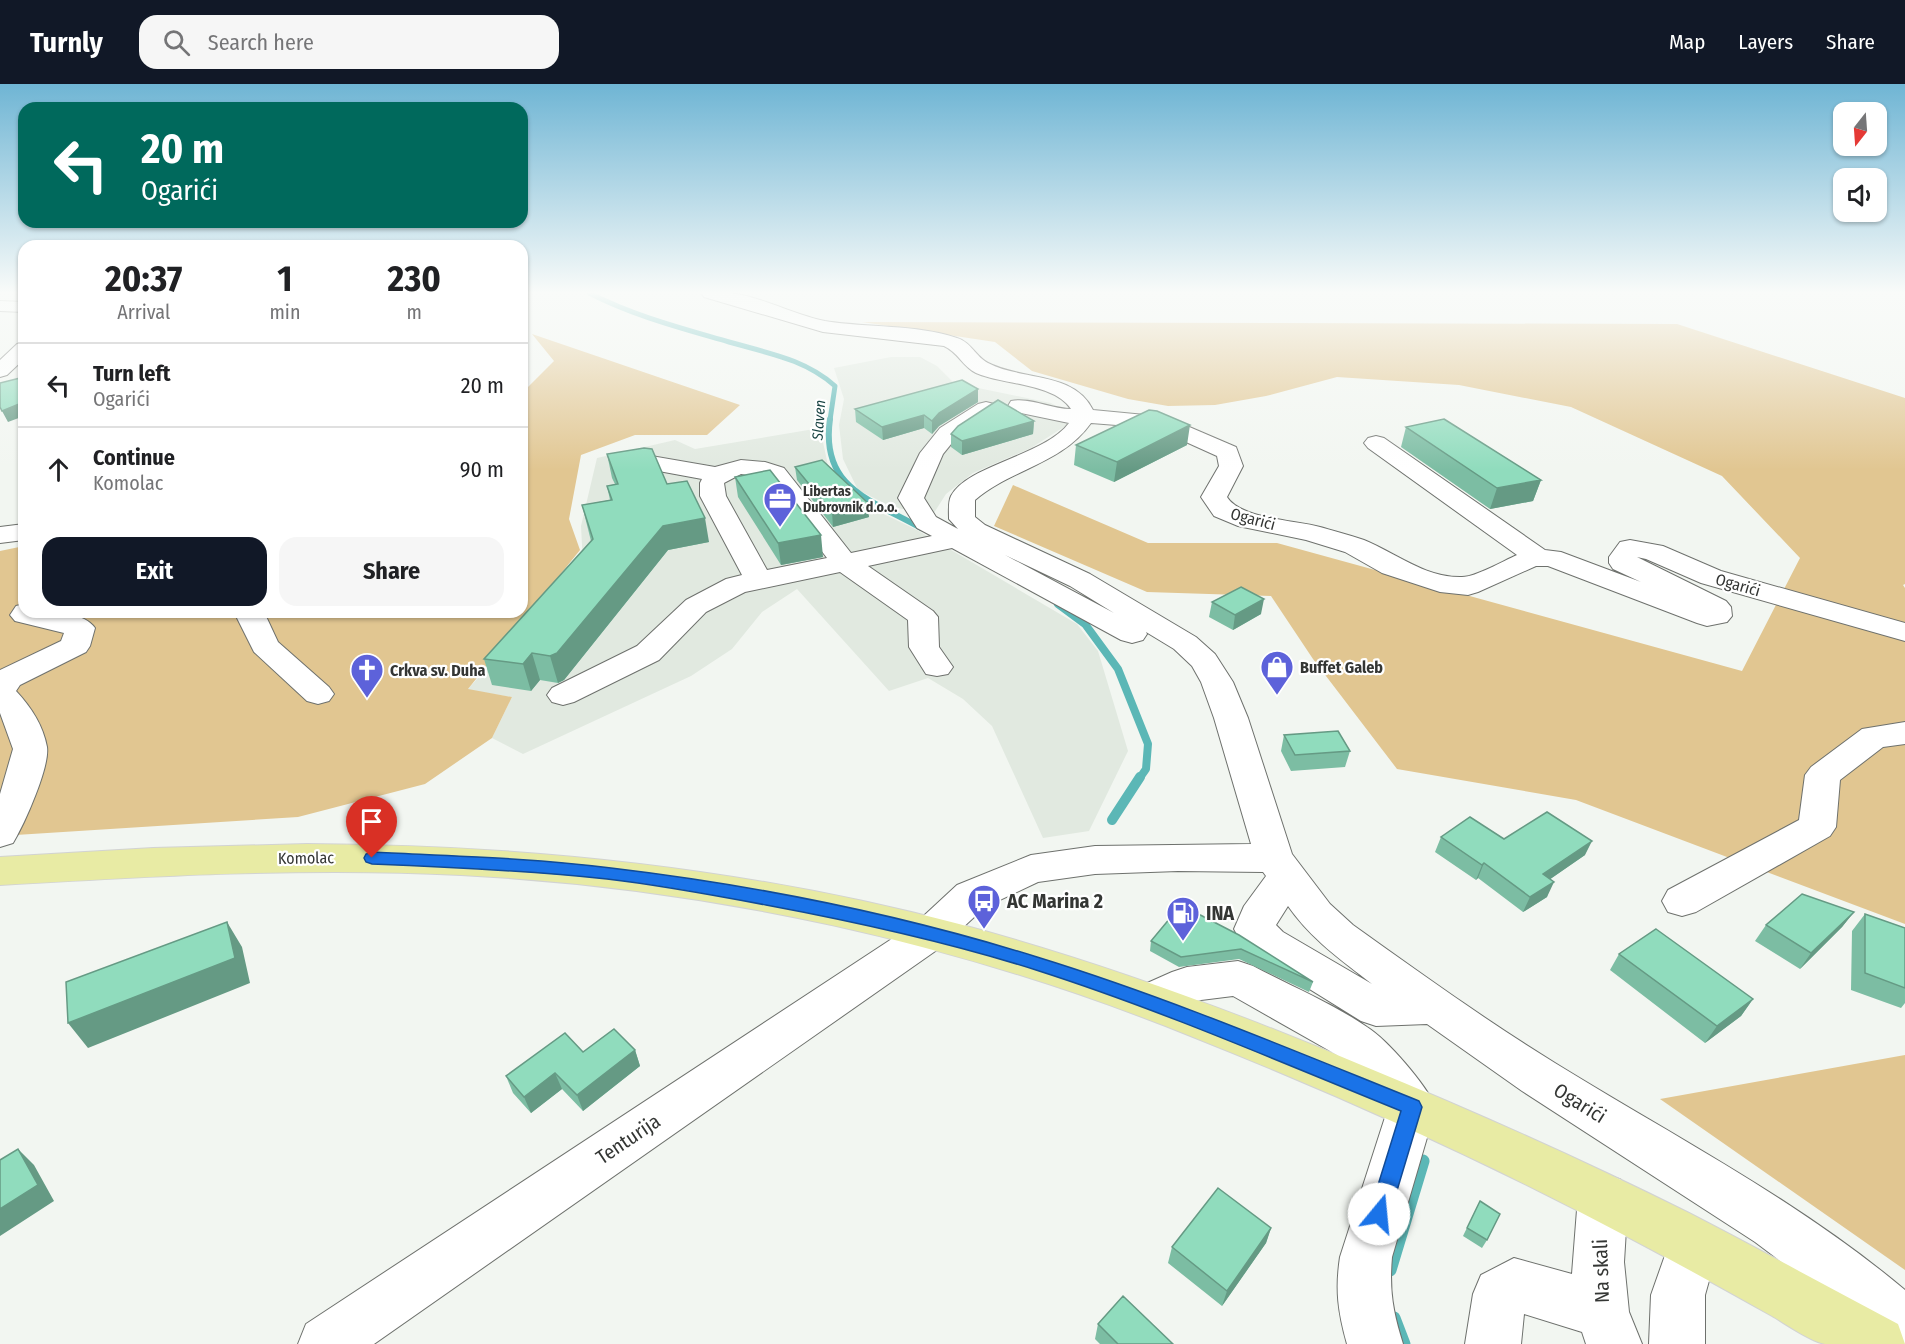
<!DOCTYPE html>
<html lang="en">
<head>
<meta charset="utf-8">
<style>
  :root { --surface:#fff; --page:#f6f6f6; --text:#202124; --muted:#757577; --line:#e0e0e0; --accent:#111827 }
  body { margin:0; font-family:"Fira Sans Condensed",sans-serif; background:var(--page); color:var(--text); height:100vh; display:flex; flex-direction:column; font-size:22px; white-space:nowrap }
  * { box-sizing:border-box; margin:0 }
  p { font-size:20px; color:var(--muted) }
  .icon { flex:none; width:33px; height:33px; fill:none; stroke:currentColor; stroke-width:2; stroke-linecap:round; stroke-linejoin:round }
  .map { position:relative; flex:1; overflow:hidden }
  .details { position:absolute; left:18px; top:156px; width:510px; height:378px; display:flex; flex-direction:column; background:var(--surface); border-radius:18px; box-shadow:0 2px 4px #0004 }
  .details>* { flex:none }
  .guide { position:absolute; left:18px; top:18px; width:510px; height:126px; border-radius:18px; box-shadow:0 2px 4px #0004; background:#00695c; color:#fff; overflow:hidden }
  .needle { width:39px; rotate:197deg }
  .fabs { position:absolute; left:1833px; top:18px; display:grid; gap:12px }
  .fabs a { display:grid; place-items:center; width:54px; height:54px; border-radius:12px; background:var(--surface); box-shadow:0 2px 4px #0004; font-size:30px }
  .pin { position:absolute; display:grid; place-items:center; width:51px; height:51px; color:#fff; margin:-62px -26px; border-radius:50% 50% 50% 0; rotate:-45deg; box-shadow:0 0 6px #0007 }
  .pin .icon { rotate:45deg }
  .me { position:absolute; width:66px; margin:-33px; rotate:17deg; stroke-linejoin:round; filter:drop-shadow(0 0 4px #0008) }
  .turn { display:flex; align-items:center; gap:21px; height:126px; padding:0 24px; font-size:27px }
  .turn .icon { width:78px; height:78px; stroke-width:2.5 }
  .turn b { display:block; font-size:42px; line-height:51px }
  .eta { display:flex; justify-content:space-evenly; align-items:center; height:102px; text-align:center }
  .eta b { font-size:36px; font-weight:700; line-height:42px }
  .action { display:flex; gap:12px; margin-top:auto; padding:12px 24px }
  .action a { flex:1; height:69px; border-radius:18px; background:var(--accent); color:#fff; font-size:24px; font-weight:700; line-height:69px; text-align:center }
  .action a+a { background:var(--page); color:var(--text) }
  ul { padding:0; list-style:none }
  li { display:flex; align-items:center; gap:18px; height:84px; padding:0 24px; border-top:2px solid var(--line) }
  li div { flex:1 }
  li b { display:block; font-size:22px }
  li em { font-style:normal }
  header { display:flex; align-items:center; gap:36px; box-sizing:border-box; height:84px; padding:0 30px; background:var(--accent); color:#fff }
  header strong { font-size:28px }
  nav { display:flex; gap:33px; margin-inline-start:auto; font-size:21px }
  .search { width:420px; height:54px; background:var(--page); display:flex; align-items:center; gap:15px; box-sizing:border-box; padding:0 21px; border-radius:18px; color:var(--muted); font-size:22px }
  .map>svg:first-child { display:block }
  .built { fill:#e1e9e0 }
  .green { fill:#e1c691 }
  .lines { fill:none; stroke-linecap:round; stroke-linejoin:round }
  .stream-far4 { stroke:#5bb7b6; stroke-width:5 }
  .stream-far3 { stroke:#5bb7b6; stroke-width:6 }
  .stream-far2 { stroke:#5bb7b6; stroke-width:8 }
  .stream-far1 { stroke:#5bb7b6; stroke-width:10 }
  .stream { stroke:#5bb7b6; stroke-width:13 }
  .minor-casing { stroke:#6e716d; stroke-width:2 }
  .major-casing { stroke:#d2d3d2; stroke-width:2 }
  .minor { fill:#fff; fill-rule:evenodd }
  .major { fill:#e8eba4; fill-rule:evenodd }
  .wall { fill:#7cbda3 }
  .shaded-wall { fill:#659a84 }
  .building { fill:#90dcbd; stroke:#659a84; stroke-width:1.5 }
  .route { fill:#1a73e8; stroke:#114b97; stroke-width:1.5 }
  .labels { text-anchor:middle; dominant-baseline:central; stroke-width:4.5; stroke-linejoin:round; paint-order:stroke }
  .far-poi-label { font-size:14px; font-weight:bold; fill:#343634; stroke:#fff; text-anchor:start }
  .far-water-label { font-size:15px; font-style:italic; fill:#1a4544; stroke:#fff }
  .street-label { font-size:16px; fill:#343634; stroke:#fff }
  .poi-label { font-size:16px; font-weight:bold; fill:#343634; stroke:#fff; text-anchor:start }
  .near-poi-label { font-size:20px; font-weight:bold; fill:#343634; stroke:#fff; text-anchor:start }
  .near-street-label { font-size:20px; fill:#343634; stroke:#fff }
</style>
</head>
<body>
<header>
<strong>Turnly</strong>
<div class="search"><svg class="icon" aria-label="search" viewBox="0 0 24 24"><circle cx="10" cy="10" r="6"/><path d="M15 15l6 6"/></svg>Search here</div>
<nav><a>Map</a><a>Layers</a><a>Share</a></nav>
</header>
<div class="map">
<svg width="1905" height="1260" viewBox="0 0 1905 1260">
  <rect width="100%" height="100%" fill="#f2f6f1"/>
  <path class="built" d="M891,273h29l17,9 17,17 97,20 16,9v13l-36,23 -58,25 -27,21 -14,22 -42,-10 -32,-16 -15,-31 -4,-34 5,-26 -10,-31z
    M820,344l10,47 37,31 50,24 160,94 21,27 30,100 -39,80 -46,7 -51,-112 -29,-27 -35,-21 -39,13 -92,-102 -35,23 -30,37 -41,27 -168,78 -31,-16 20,-41 -45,-7 116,-126 -2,-38 16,-68 78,-18 20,9z"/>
  <path class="green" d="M862,238l815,2 228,74v186l-2,1 2,3v336l-329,-124 -179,-31 -84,-110 -42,-63 -124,-4 -153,-66 19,-41 135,58h129l465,128 58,-113 -78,-82 -151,-69 -112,-22 -122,-8 -71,19 -51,9 -47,1 -40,-7 -96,-28 -37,-29z
    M532,250l208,71 -33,30h-72l-54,20 -12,64 11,31 -112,139 44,8 -20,41 -67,46 -127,33 -298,19v-285l24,-5v66h498v-223l5,-1 27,-27z
    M1905,971v215l-245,-171z"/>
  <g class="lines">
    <path class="stream-far4" d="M589,209c45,23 92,35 140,49 38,11 76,17 106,44l-5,34"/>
    <path class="stream-far3" d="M830,335c-10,69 41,81 91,109"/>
    <path class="stream-far2" d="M1058,520l27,20 33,45 30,75 -2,25 -7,10"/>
    <path class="stream-far1" d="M1112,736l28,-43"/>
    <path class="stream" d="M1390,1186l33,-109
      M1394,1234l10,26"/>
    <g class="minor-casing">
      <path id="minor" d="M701,209c9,0 19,-1 28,0 32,3 64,22 96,28 43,7 90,3 132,17 14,4 19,19 31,25 34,18 86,8 105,47l73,7 70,30 7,19 -16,31c14,22 68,23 93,30 14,4 30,8 44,13 32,13 61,38 98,37 14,0 41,-16 55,-22l-149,-107 -4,-5 4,-5 8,-2 8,2 161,112 16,2 80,30 -28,-13 -4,-6v-6l11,-15 10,-2 33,6 58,25 184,52v18l-204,-58 -55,-24 -9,-2 89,44 5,6 1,9 -5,6 -20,4 -10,-3 -149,-57h-12l-58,26 -10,3 -28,-3 -58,-19 -37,-21 -39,-12 -68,-14 -24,-10 -13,-19 18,-31 -2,-10 -62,-28 -64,-5c-29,41 -80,46 -116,77v17l10,8 105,49 106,63 19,17 18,28 15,36 44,136 38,50 23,21c66,47 132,95 202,138 118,73 243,137 350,227v54h-21l-40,-35 -89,-67 -233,-151 -95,-67 -51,2 -15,-5 -108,-67 -13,-14 -6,-11 10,-23 22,-30 -3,-4 -85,-1 -83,3 -57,8 -53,25 -41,38 -570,399h-76l8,-20 610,-401 41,-38 74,-30 64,-9 156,-2 -37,-126 -13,-36 -9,-16 -18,-17 -28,-17 1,2 -4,6 -11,3 -11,-3 -169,-92 -84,18 65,45 5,6 1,30 14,20 -5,7 -11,2 -11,-2 -17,-27 -1,-27 -68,-48 -95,20 -39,20 -47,48 -85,42 -11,3 -11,-3 -5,-7 5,-7 85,-42 49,-46 40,-21 16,-4 -42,-79v-13l2,-4 -76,-14 -4,-5 4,-5 8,-2 81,14 26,-7 24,2 19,6 67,85 81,-17 -15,-8 -19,-30 22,-45 20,-25 38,-24 8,-2 8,2 3,5 -3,5 -38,24 -13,16 -19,44 12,19 22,12 -9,-10c0,-7 -1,-17 2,-23 16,-31 93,-40 118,-73l-58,-12 -3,-5 3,-5c19,-4 40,8 60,8 -17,-26 -68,-24 -95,-36 -13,-6 -18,-21 -32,-27l-121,-14 -119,-35zM741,390l25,4 61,80 -60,12 -41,-74 -2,-13zM1005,471l65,31 44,27zM1288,822c23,33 53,54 84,78l-89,-52 -7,-7z
        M0,217l24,1v10l-24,-1z
        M24,258v17l-17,16 -7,2v-17l17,-16z
        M24,440v16l-24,3v-16z
        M24,520v8c20,0 59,-2 71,16l-5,18 -4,6 -66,33 -4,6c15,16 27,34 31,56 3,20 -23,78 -34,96l-13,4v-53l13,-45 -13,-36v-43l61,-29 3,-8 -49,-12 -5,-6 6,-9z
        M234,528h30l14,30 51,45 5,7 -5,7 -11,3 -11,-3 -53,-49z
        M1905,638v22l-22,3 -43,33 -4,47 -6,9 -134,76 -14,4 -14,-4 -6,-11 6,-11 131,-70 6,-45 6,-8 51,-38z
        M1238,877l15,5c38,20 79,37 114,61 22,14 58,57 69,80l-44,150c-3,34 1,55 11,87h-56c-9,-32 -12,-54 -7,-87l47,-146 -24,-30 -26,-26 -104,-59 -40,5 -42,18 -15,-5 -7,-13 7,-13 36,-16 15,-5z
        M1603,1089l18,7 7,17 -4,65 5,50 13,32h-56l-4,-12 -58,-18 -3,30h-56l8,-50 8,-19 33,-17 58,16 6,-77 7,-17z
        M1693,1135l18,8 8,18 -14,50v49h-56l2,-49 24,-68z"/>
    </g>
    <g class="major-casing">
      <path id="major" d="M307,760c220,1 439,24 652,80 139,37 274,87 407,143 109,45 217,93 323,146 70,36 139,74 209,111l7,20c-21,0 -61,0 -80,0 -16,-3 -39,-20 -53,-28 -50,-28 -100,-56 -150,-82 -139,-74 -283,-139 -429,-197 -232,-94 -481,-149 -732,-162 -153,-8 -307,1 -461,10v-28l153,-9z"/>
    </g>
    <use href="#minor" class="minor"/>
    <use href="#major" class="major"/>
  </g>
  <path class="wall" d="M978,305v13l-39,24 -7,8 -8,-6 -41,12 -27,-18 -1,-13z
    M1034,337l-1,13 -71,21 -11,-8v-13z
    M1406,343l135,53 -8,21 -43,8 -89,-62z
    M1076,361h111l-73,37 -40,-17z
    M607,370l60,30 42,58 -41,8 -104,130 -6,3 -18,-3 -9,11 -39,-6 -8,-26 107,-118 -9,-36 28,-5 -3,-14 8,-2 -3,-6z
    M795,383l74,50 -36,10 -36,-47z
    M735,393l88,80 -42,8 -43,-68z
    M1212,518l49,12 -28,16 -24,-13z
    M1284,651l66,16 -5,16 -54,4 -10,-20z
    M1441,753l63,2 81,16 -35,24 -3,18 -24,15 -45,-34 -2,2 -41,-28z
    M1181,821l132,77 -4,10 -70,-33 -60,8 -29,-16 1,-10z
    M1854,828l-12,15 -42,42 -45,-28 11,-16z
    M1865,830l40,14v75l-4,5 -50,-18 1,-59z
    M1619,870l134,45 -12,17 -36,27 -95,-73z
    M635,966l5,16 -57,45 -21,-22 -31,24 -18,-20 -7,-17 77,-24z
    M1480,1117l7,39 -5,8 -19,-12z
    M1271,1144l-5,15 -44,63 -54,-43 4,-16z
    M1098,1240l75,20h-73l-5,-5z"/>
  <path class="shaded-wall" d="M978,305v13l-39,24 -7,8v-13l7,-8z
    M24,318v14l-16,6 -6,-11z
    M924,331v13l-41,12 -1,-13z
    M1034,337l-1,13 -71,21v-14z
    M1190,341l-3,20 -73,37 3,-20z
    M1541,396l-8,21 -43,8 7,-21z
    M868,419l1,14 -36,10 -1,-15z
    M705,434l4,24 -41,8 -104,130 -6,3 -8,-27 113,-130z
    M821,451l2,22 -42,8 -3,-22z
    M1264,515l-3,15 -28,16 2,-15z
    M532,569l8,27 -9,11 -8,-27z
    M1592,757l-7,14 -49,34 7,-15z
    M1484,779l-6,15 -2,2 6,-15z
    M1554,798l-7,15 -24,15 7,-15z
    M1854,828l-12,15 -42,42 11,-16z
    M227,838l15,25 8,36 -162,65 -20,-25z
    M1753,915l-12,17 -36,27 12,-17z
    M635,966l5,16 -57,45 -6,-16z
    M555,989l7,16 -31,24 -7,-16z
    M18,1065l16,16 20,36 -54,35v-27z
    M1271,1144l-5,15 -44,63 5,-15z"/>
  <path class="building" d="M24,293v25l-22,9 -2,-4v-24z
    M962,296l16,9 -39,24 -7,8 -8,-6 -42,12 -27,-18z
    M998,316l36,21 -72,20 -11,-7 7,-8z
    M1149,326l8,1 33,14 -73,37 -41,-17z
    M1444,335l97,61 -44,8 -91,-61z
    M644,364l8,1 15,35 20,-3 18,37 -42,8 -106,127 -7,3 -18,-3 -9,11 -39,-5 109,-120 -11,-34 30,-5 -5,-14 11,-2 -11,-30z
    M822,376l46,43 -36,9 -37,-45z
    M770,386l51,65 -43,8 -43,-66z
    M1241,503l23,12 -29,16 -23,-13z
    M1338,647l12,20 -55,4 -11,-20z
    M1547,728l45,29 -49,33 11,8 -24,15 -46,-34 -2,2 -41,-28 29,-20 34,22z
    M1802,810l52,18 -43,41 -45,-28z
    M1181,821l58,30 74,47 -72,-33 -60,8 -30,-16z
    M1865,830l40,14v60l-40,-15z
    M227,838l8,36 -167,65 -2,-41z
    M1656,845l97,70 -36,27 -98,-72z
    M614,945l21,21 -58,45 -22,-22 -31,24 -18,-21 59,-43 18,19z
    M18,1065l20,36 -38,24v-49z
    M1218,1104l53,40 -44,63 -55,-44z
    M1480,1117l20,13 -13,26 -20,-12z
    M1123,1212l50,48h-55l-20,-20z"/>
  <linearGradient id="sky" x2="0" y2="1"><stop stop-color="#6fb5d4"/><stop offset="0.54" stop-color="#f9fbf9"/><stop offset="1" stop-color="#f9fbf9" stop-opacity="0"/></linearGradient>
  <rect width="1905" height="386" fill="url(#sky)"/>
  <path class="route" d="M372,768c80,4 160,6 239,16 143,17 288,46 426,89 130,40 255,93 382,144l3,6 -32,107 -3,7 -8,3 -7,-3 -3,-7 32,-103c-121,-49 -240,-101 -365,-141 -88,-28 -179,-48 -270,-65 -53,-10 -106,-20 -159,-26 -78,-8 -156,-12 -235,-15l-6,-2 -2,-4 2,-4z"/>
  <defs>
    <g id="office-pin" transform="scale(1.725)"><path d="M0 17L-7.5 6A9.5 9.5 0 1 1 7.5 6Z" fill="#5d62da" stroke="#fff"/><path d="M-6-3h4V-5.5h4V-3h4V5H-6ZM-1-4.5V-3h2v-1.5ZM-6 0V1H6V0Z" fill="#fff"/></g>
    <g id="shop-pin" transform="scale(1.725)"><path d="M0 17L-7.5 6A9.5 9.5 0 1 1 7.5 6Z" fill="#5d62da" stroke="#fff"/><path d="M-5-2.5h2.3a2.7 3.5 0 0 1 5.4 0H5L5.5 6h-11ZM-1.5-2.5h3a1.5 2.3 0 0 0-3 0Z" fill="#fff"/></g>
    <g id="church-pin" transform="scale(1.725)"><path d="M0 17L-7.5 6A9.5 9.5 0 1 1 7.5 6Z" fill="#5d62da" stroke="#fff"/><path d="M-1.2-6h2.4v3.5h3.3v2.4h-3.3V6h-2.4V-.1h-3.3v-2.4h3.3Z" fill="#fff"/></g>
    <g id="bus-pin" transform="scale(1.725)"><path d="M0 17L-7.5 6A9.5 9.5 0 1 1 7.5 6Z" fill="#5d62da" stroke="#fff"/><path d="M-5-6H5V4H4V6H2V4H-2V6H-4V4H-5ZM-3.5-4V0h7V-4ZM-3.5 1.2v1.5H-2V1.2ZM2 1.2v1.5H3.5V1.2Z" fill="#fff"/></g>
    <g id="fuel-pin" transform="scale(1.725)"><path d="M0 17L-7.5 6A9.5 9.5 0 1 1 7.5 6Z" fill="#5d62da" stroke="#fff"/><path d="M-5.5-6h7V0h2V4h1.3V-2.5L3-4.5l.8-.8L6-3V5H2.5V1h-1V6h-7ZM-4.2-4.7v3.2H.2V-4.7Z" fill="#fff"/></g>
  </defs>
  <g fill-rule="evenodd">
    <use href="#office-pin" x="780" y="415"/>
    <use href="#shop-pin" x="1277" y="583"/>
    <use href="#church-pin" x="367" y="586"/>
    <use href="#bus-pin" x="984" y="817"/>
    <use href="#fuel-pin" x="1183" y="829"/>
  </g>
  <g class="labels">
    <g class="far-poi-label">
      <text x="803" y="407">Libertas<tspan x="803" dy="16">Dubrovnik d.o.o.</tspan></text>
    </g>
    <g class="far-water-label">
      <text transform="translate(819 336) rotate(-86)">Slaven</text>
    </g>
    <g class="street-label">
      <text transform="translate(1253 435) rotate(15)">Ogarići</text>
      <text transform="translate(1738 501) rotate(16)">Ogarići</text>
      <text transform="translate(306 774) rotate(-1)">Komolac</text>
    </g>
    <g class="poi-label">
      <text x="1300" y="583">Buffet Galeb</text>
      <text x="390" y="586">Crkva sv. Duha</text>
    </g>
    <g class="near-poi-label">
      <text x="1007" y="817">AC Marina 2</text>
      <text x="1206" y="829">INA</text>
    </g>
    <g class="near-street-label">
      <text transform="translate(1580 1019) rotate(32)">Ogarići</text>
      <text transform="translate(628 1055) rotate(-34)">Tenturija</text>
      <text transform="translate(1601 1187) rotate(-92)">Na skali</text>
    </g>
  </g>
</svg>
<div class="fabs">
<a><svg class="needle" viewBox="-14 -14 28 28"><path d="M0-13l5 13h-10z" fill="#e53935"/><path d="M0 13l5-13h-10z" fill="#757577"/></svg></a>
<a><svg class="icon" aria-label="sound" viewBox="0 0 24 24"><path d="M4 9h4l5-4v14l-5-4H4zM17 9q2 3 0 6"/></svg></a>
</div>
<div class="pin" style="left:372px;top:774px;background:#d93025"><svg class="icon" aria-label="arrive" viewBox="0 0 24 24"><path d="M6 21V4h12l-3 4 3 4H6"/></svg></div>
<svg class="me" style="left:1379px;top:1130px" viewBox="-20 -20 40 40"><circle r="19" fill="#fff"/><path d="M0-13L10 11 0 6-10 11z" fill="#1a73e8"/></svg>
<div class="guide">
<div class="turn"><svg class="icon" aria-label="left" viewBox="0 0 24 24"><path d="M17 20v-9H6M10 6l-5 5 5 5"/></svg><div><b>20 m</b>Ogarići</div></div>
</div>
<section class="details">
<div class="eta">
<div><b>20:37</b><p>Arrival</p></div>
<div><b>1</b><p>min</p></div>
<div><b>230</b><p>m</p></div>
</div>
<ul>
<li><svg class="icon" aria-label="left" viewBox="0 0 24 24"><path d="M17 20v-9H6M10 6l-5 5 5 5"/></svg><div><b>Turn left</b><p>Ogarići</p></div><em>20 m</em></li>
<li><svg class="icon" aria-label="ahead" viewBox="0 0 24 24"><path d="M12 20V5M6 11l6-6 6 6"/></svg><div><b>Continue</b><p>Komolac</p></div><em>90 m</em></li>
</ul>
<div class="action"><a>Exit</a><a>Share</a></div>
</section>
</div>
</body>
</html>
